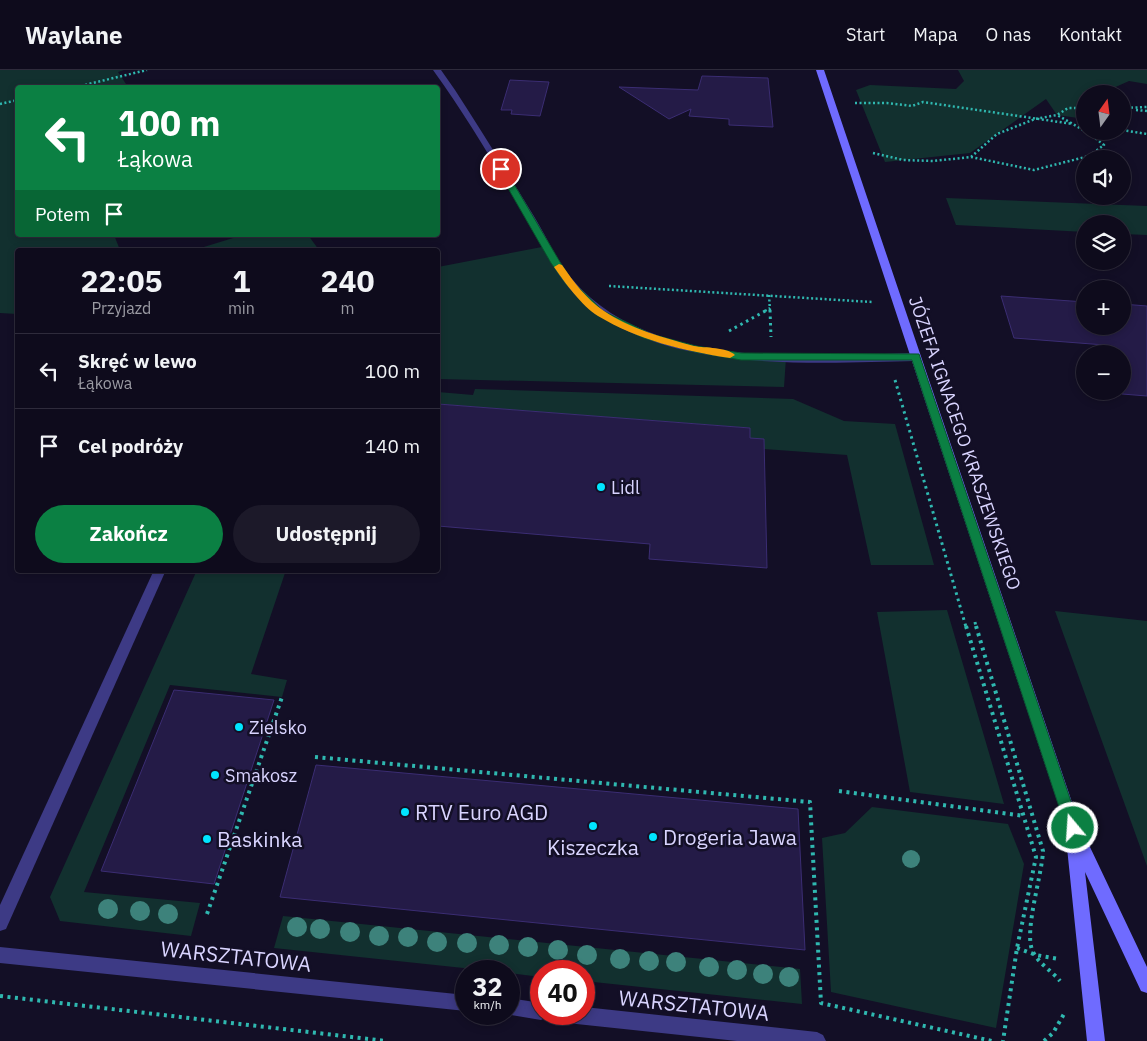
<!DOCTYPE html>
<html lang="pl">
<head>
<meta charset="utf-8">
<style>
  :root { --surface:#0e0b1c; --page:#1c1929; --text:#f1f3f6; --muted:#9b9ba3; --line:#2e2b3b; --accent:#0b8043 }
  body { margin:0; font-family:"IBM Plex Sans",sans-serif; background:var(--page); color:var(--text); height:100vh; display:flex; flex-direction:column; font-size:19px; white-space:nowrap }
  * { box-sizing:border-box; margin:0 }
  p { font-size:16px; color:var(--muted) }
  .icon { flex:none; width:28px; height:28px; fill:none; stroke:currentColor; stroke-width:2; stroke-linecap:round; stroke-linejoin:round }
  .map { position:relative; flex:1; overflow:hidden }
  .panel { position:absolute; left:15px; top:178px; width:425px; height:325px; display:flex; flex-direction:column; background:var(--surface); border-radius:5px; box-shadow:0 2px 8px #0003,0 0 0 1px var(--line) }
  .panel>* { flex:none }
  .hud { position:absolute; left:15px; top:15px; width:425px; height:152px; border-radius:5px; box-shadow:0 2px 8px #0003,0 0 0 1px var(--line); background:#0b8043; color:#fff; overflow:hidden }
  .needle { width:32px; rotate:14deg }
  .tools { position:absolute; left:1076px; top:15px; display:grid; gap:10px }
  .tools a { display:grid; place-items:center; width:55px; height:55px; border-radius:50%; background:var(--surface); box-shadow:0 2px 8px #0003,0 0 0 1px var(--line); font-size:25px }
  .speed { position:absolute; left:455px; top:890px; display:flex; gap:10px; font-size:25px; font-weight:700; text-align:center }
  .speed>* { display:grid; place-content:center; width:65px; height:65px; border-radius:50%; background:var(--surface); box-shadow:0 2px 8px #0003,0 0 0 1px var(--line); line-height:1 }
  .speed small { font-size:12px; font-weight:400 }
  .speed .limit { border:8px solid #d22; background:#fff; color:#111 }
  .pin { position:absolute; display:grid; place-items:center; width:42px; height:42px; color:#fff; margin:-21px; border:2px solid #fff; border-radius:50%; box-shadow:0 1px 5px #0007 }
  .me { position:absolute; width:55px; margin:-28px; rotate:342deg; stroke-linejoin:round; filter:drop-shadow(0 0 4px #0008) }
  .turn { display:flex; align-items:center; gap:18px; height:105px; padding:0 20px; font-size:22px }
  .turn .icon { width:65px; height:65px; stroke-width:2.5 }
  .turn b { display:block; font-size:35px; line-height:42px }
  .then { display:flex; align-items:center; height:48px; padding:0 20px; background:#0003; gap:10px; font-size:19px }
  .eta { display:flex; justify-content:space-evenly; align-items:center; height:85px; text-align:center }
  .eta b { font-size:30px; font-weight:800; line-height:35px }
  .action { display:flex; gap:10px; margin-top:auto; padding:10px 20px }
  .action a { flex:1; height:58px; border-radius:30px; background:var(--accent); color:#fff; font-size:20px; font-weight:800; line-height:58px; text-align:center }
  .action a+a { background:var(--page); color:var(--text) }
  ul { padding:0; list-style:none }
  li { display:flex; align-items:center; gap:15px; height:75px; padding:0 20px; border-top:1px solid var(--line) }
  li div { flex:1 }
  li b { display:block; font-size:19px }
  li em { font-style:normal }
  header { display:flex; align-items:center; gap:30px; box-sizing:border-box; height:70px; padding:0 25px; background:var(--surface); border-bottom:1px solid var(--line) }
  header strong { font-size:24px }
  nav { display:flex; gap:28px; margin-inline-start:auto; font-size:18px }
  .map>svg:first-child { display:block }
  .green { fill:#12302f }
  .building { fill:#241b47; stroke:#3b2d73 }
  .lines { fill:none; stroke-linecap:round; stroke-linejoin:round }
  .path-far2 { stroke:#2fb8b0; stroke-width:2.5; stroke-dasharray:2 2.5; stroke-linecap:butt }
  .path-far1 { stroke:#2fb8b0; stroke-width:3; stroke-dasharray:2.5 4; stroke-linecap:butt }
  .path { stroke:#2fb8b0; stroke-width:4; stroke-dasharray:3 4.5; stroke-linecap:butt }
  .lane { fill:#3d3a85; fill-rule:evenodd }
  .street { fill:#3d3a85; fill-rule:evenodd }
  .secondary { fill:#6f6bff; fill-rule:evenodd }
  .tree { fill:#3d827b }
  .route { fill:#0b8043; stroke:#07532c }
  .slow { fill:#f59e0b }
  .poi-dot { fill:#00e5ff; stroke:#130f26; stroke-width:2 }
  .labels { text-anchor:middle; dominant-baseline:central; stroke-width:5; stroke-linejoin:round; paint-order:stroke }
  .street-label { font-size:18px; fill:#d9d4ff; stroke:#130f26 }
  .poi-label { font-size:18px; fill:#d9d4ff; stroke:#130f26; text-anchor:start }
  .near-poi-label { font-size:21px; fill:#d9d4ff; stroke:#130f26; text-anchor:start }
  .near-street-label { font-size:21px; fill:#d9d4ff; stroke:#130f26 }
</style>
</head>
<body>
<header>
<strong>Waylane</strong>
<nav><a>Start</a><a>Mapa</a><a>O nas</a><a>Kontakt</a></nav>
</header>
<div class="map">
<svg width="1147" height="971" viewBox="0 0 1147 971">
  <rect width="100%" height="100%" fill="#130f26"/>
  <path class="green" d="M0,0h124l-6,2 10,15 -110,1v147h96l6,15h-102l-1,64 -17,-1z
    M958,0h189v14l-18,-3 -18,8 -2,5h-24v25l-28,-4 -11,-16 -76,54 -85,9 -29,-72 14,-5 86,4 8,-8z
    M946,128l201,8v29l-24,-1 -1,-10h-37v8l-129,-7z
    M243,165h65l11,15h-125z
    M547,176l9,17 44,50 47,23 49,13 90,9 -2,29 -346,-8v-112z
    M475,319l318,10 51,22 51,3 39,141h-63l-24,-110 -83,-6 -14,-11v-10l-312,-24v-12l35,3z
    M197,500h89l-35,104 36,6 -5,17 -112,-12 -86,207 116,11 -9,33 -131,-15 -10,-24z
    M947,540l57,194 -94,-12 -33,-180z
    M1055,541l92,10v245z
    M872,737l136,17 16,40 -28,164 -165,-36 -9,-154 23,-5z
    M283,846l517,53 2,35 -218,-23v-10h-43v6l-32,-4v-2h-17l-218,-23z"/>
  <path class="building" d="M702,6l66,2 5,49 -44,-2v-6l-40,-3 2,-7 -22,10 -50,-32 79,3z
    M510,10l39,2 -9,34 -29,-2 1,-4h-11z
    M1001,226l84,6v24h37v-22l25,2v90l-25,-2v-40h-14l-3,-9 -91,-7z
    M438,334l312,24v10l14,1 3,129 -118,-9 1,-15 -212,-18z
    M174,620l100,10 -60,184 -113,-13z
    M316,695l482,44 7,141 -525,-53z"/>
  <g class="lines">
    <path class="path-far2" d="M72,18l75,-18
      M855,33h32l25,3 11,-4 150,22
      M0,34l18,-4
      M1085,38h-17l-11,7 28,16
      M1122,38l25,-1
      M1136,40l11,1
      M1122,60l25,4
      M873,83l30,7 30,1 38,-4 63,13 55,-14 15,-11 -18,-14
      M971,87l26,-23 38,-15 22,-4
      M609,216l263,16
      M769,225l1,16
      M765,241l5,-3"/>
    <path class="path-far1" d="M770,240l1,27
      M729,261l38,-21
      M895,310l71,247
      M975,552l1,5"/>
    <path class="path" d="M966,556l70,231 -19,91 -14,93
      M976,556l67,225c-1,25 -20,82 -10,101 6,12 19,19 27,29
      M315,687l495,45 11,201 171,38
      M839,721l185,25
      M207,844l75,-217
      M1017,878l19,7 23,4
      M0,926l386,45
      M1044,971l9,-8 11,-19"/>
    <path class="lane" d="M154,500h12l-160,359 -6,2v-26z"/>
    <path class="street" d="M433,0h8l14,20c27,42 54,85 80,128 12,20 22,43 37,61 78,92 234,77 343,74l5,4 -5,4c-107,2 -276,15 -350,-78 -16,-20 -26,-44 -39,-65 -29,-50 -59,-101 -93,-148z
      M0,877l466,48v16l-466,-48z
      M509,928l32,5v11h7l-1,3 -6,3 -36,-6h4z
      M584,937l233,25 6,3 3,6h-89l-170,-18 -6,-3 -3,-6h26z"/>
    <path class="secondary" d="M816,0h8l256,756 67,141v26l-6,-2 -56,-119 20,169h-18l-21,-203 2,-4z"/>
  </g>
  <g class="tree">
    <circle cx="911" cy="789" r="9"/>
    <circle cx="108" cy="839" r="10"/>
    <circle cx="140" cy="841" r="10"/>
    <circle cx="168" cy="844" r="10"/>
    <circle cx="297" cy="857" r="10"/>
    <circle cx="320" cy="859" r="10"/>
    <circle cx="350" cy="862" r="10"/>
    <circle cx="379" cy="866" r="10"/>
    <circle cx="408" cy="867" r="10"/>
    <circle cx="437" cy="872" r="10"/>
    <circle cx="467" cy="873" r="10"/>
    <circle cx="499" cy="875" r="10"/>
    <circle cx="528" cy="877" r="10"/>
    <circle cx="558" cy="880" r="10"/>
    <circle cx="587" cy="885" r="10"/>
    <circle cx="620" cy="889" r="10"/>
    <circle cx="649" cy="891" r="10"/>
    <circle cx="676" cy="892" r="10"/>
    <circle cx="709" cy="897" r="10"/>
    <circle cx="737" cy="900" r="10"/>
    <circle cx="763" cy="904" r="10"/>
    <circle cx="789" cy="907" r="10"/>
  </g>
  <path class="route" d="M498,97l7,2 55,93 13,20 30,29 48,23 45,12 45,7 178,1 161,474 -2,5 -5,2 -5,-2 -2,-5 -154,-468h-171l-45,-8 -52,-14 -47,-23 -30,-30 -16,-22 -54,-94z"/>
  <path class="slow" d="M559,194l3,1c11,16 25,35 42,46 24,17 61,27 90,35 11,2 33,1 41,9l-5,3c-46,-7 -92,-18 -132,-42 -16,-10 -33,-33 -44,-49z"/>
  <g class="poi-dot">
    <circle cx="601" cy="417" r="5"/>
    <circle cx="239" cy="657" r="5"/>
    <circle cx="215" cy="705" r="5"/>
    <circle cx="405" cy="742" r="5"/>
    <circle cx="593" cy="756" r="5"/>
    <circle cx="653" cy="767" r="5"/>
    <circle cx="207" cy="769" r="5"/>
  </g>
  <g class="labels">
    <g class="street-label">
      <text transform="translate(965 373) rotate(71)">JÓZEFA IGNACEGO KRASZEWSKIEGO</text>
    </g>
    <g class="poi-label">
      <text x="611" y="417">Lidl</text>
      <text x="249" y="657">Zielsko</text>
      <text x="225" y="705">Smakosz</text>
    </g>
    <g class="near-poi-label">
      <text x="415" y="742">RTV Euro AGD</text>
      <text x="663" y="767">Drogeria Jawa</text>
      <text x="217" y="769">Baskinka</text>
      <text x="593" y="777" text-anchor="middle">Kiszeczka</text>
    </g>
    <g class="near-street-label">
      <text transform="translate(236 886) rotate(6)">WARSZTATOWA</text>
      <text transform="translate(694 935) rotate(6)">WARSZTATOWA</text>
    </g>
  </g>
</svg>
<div class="tools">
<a><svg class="needle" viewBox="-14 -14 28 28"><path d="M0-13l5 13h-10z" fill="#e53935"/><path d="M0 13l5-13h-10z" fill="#9b9ba3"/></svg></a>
<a><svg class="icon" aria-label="sound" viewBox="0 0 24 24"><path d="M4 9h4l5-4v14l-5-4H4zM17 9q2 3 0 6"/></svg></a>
<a><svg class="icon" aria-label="layers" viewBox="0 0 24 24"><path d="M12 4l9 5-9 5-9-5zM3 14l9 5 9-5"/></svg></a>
<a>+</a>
<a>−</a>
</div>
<div class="speed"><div>32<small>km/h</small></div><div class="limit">40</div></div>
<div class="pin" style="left:501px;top:99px;background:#d93025"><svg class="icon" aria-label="arrive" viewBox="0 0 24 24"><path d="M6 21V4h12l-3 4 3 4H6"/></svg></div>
<svg class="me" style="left:1073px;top:758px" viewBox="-20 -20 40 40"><circle r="17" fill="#0b8043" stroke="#fff" stroke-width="3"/><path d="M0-11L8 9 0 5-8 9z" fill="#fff"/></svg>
<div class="hud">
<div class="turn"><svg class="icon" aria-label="left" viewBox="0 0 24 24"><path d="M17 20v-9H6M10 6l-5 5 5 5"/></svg><div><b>100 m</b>Łąkowa</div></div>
<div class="then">Potem<svg class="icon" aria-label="arrive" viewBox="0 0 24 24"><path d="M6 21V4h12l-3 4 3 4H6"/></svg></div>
</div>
<section class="panel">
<div class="eta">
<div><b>22:05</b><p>Przyjazd</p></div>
<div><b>1</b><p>min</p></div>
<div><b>240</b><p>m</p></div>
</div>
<ul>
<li><svg class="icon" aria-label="left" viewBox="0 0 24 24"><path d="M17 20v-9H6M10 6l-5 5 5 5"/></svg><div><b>Skręć w lewo</b><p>Łąkowa</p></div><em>100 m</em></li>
<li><svg class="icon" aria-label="arrive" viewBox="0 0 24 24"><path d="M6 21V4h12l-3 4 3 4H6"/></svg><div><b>Cel podróży</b></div><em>140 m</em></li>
</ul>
<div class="action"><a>Zakończ</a><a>Udostępnij</a></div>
</section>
</div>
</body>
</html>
